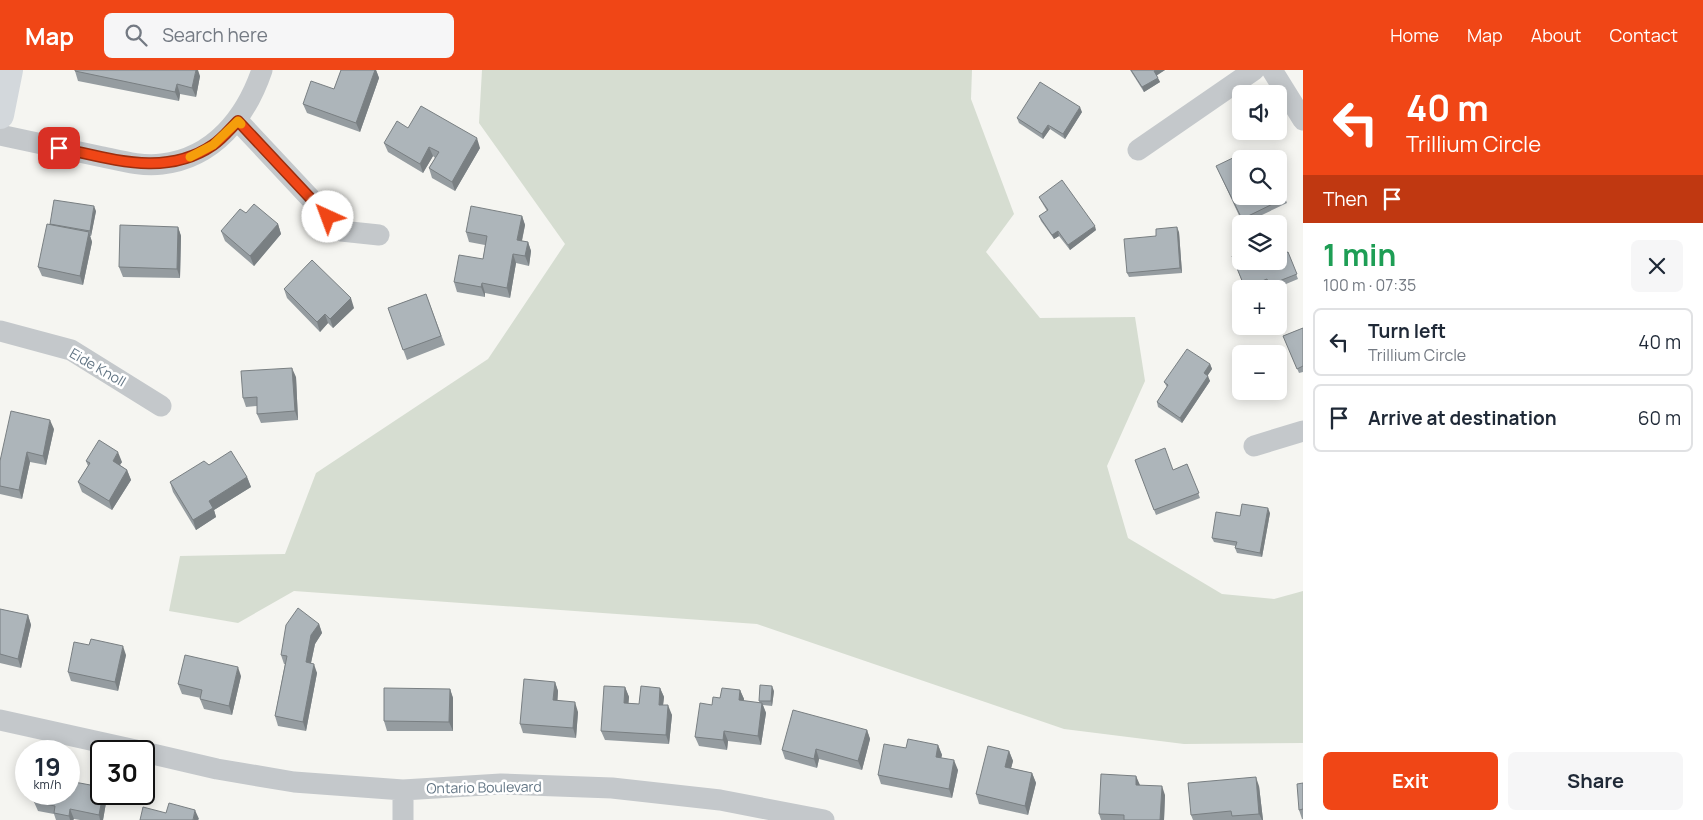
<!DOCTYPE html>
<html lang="en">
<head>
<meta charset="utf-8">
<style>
  :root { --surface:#fff; --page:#f6f6f7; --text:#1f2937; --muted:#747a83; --line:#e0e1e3; --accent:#f04616 }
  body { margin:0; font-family:Manrope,sans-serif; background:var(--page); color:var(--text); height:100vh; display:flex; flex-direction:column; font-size:19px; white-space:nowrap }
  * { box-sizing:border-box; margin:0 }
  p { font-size:16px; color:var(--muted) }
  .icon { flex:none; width:28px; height:28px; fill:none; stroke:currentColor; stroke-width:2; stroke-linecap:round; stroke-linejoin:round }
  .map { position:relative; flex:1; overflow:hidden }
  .details { display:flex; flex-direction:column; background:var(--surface); width:400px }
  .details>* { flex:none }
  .hud { background:#f04616; color:#fff; overflow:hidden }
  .tools { position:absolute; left:1232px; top:15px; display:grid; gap:10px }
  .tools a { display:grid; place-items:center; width:55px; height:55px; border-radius:8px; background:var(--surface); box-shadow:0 2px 12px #0003; font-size:25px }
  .speed { position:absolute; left:15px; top:670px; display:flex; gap:10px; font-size:25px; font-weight:700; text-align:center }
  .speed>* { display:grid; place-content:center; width:65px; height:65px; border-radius:50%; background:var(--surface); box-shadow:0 2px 12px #0003; line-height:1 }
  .speed small { font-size:12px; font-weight:400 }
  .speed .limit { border:2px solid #111; border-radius:8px; background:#fff; color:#111 }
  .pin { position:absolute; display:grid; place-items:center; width:42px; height:42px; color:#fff; margin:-21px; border-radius:10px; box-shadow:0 2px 8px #0006 }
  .me { position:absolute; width:55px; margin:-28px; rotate:317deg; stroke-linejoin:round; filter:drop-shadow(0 0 4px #0008) }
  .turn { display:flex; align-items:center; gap:18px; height:105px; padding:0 20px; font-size:22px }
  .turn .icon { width:65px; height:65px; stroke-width:2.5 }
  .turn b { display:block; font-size:35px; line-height:42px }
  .then { display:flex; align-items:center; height:48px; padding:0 20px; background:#0003; gap:10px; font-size:19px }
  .round { display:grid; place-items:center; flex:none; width:52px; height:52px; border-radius:8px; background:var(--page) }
  .overview { display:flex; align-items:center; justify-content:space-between; height:85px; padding:0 20px }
  h1 { font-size:30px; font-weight:700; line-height:38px; color:#1e9e55 }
  .primary-button { display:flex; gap:10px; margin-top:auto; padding:10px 20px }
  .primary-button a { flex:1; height:58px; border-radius:8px; background:var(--accent); color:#fff; font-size:20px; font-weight:700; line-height:58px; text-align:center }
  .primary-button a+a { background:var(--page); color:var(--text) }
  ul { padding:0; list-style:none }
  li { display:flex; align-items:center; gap:15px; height:68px; margin:0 10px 8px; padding:0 10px; border:2px solid var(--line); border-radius:8px }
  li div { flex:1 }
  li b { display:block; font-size:19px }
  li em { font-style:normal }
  header { display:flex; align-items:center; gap:30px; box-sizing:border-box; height:70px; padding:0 25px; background:var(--accent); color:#fff }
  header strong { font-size:24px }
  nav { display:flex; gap:28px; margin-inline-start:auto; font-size:18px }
  .search { width:350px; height:45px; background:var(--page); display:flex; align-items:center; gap:12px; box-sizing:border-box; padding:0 18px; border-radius:8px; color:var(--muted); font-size:19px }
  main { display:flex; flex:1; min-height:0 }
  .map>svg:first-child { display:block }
  .green { fill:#d6ddd1 }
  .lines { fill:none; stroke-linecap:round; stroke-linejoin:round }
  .street { stroke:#c4c8cb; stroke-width:21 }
  .secondary { stroke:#d3d8dc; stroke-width:28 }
  .wall { fill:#959ca0 }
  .shaded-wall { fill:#797f82 }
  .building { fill:#adb5ba; stroke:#797f82 }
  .route-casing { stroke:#9c2e0e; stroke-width:12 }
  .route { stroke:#f04616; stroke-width:9 }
  .slow { stroke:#f59e0b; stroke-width:9 }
  .labels { text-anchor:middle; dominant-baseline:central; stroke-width:5; stroke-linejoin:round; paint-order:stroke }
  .street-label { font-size:14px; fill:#627584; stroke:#fff }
</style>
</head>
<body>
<header>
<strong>Map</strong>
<div class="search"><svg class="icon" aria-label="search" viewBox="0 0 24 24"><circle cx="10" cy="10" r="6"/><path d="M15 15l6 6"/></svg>Search here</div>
<nav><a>Home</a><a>Map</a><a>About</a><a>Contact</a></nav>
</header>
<main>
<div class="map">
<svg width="1303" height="750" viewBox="0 0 1303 750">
  <rect width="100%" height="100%" fill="#f5f5f1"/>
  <path class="green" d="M482,0h490l-1,29 43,115 -28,38 54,66 95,-1 10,64 -38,85 21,72 94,56 52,5 29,-8v152l-119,1 -120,-15 -307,-105 -463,-33 -56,32 -69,-12 11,-55 105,-2 31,-81 172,-114 77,-115 -86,-121z"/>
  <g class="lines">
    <path class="street" d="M1272,0l31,50
      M238,51l103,110 38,4
      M0,65c33,7 65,14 98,21 20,4 43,11 64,8 52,-6 84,-47 100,-94
      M1138,80l116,-80
      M0,261l71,19 90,56
      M1254,376l49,-15
      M0,650l140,31
      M144,682l73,17 77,13 109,8 98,-6 111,4 108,12 104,20
      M403,720v30"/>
    <path class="secondary" d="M0,45l9,-45"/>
  </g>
  <path class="wall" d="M341,0h35l3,8 -19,54 -53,-19 -4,-9 31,-15z
    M1130,0h35l-9,5 4,7 -16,10z
    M75,1l125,5 -4,21 -16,-3 -1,7 -101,-20z
    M1082,42l-17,27 -15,-10 -7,10 -24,-16 -2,-5z
    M408,58l72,20 -25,43 -23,-13 -3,-10 6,-10 -2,-2 -10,17 -35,-21 -4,-9z
    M1216,96l25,30 44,2 2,5 -44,21z
    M1039,127l57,33 -26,20 -11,-14 -5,3 -13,-18 -2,-5 8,-5 -6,-10z
    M96,141l-5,25h-1l2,6 -9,43 -41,-9 -4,-9 12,-43z
    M522,146l3,9 -3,16 6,1 3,9 -2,15 -13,-3 -6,35 -25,-5v4l-28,-5 -3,-10 29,-23 2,-14 -16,-3 -3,-10z
    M278,154l3,10 -27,32 -29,-25 -4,-10z
    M178,157l3,9 -1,42 -57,-1 -4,-10z
    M1179,162l3,41 -53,4 -2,-4 29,-37z
    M1288,182l10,27 -24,10h-3l-3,-5 -13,5h-10l-13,-33 47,5z
    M284,219l70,19 -21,20 -5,-5 -8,9 -33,-34z
    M426,224l19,51 -38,15 -19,-52z
    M1303,258v44l-4,1 -16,-37z
    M1210,294l2,5 -5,7 3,5 -28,42 -24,-16 -1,-5 10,-15 -3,-5z
    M296,307l2,43 -37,3 -4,-9v-8l-11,1 -3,-9z
    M54,359l-8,36 -16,-3 -8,37 -22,-5v-33z
    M1135,390l38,10 14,-6 13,34 -44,17z
    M86,391l36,1 -2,3 7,5 4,10 -19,30 -30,-18 -4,-10 10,-16z
    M209,395l38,12 4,10 -37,23 2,7 -20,13 -23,-38 -3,-10z
    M1270,443l-8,44 -25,-4 -2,-5 1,-2 -22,-4 -2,-4 28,-22z
    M0,539l28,6 3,10 -10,43 -21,-5z
    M319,554l3,9 -7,11 -4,19 6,10 -11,58 -28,-5 -3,-10 10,-52h-1l-3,-9z
    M89,575l37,10 -8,36 -47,-10 -3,-9z
    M241,606l-9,39 -28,-6 -4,-10 1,-1 -19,-4 -4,-10z
    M555,612l3,9 -1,10 21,11 -2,26 -53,-5 -3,-9z
    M625,617l4,10 -1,6 11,1 21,-16 4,9 -1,8 9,10 -3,29 -64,-4 -4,-9z
    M450,619l3,9v33h-66l-3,-10z
    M740,620l4,9 -1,2 17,2 -1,-2 15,-10 -2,15 -9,-1 3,8 -5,32 -33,-4 -1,9 -28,-4 -4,-9 17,-32 8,-7z
    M867,660l3,9 -8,31 -43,-11 -2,9 -32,-9 -3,-9z
    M938,675l4,10 -1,3 17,12 -6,28 -71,-14 -3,-9 28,-27z
    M1009,681l4,10 -2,7 21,5 4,10 -8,32 -49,-11 -3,-10z
    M1136,706l3,9 26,10 -1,25h-63l-2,-6z
    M1303,713v36h-1l-3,-9z
    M1259,716l4,34h-70l-2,-5z
    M107,727l-4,23h-23l-6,-1 -1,1h-17l-2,-6 -16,-3 -4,-9z"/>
  <path class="shaded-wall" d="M196,0h2l2,6 -4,21 -4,-9z
    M375,0h1l3,8 -19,54 -4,-9z
    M1156,0h9l-9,6 -2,-5z
    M1158,8l2,4 -16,10 -2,-5z
    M177,14l3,10 -1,7 -4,-9z
    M1080,37l2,5 -17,27 -2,-5z
    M1048,55l2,4 -7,10 -1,-5z
    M477,68l3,10 -25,43 -3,-9z
    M429,77l4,9 -10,17 -3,-9z
    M94,136l2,5 -5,25 -1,-5z
    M522,146l3,9 -5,24 -3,-9z
    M278,154l3,10 -27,32 -4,-10z
    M1095,156l1,4 -26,20 -2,-5z
    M178,157l3,9 -1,42 -3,-9z
    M1177,157l2,5 3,41 -2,-5z
    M1058,161l1,5 -5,3 -2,-4z
    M89,162l3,10 -9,43 -3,-9z
    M528,172l3,9 -2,15 -4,-10z
    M513,184l3,9 -6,35 -3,-10z
    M482,213l3,10v4l-4,-10z
    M351,228l3,10 -21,20 -3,-9z
    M325,244l3,9 -8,9 -3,-10z
    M1210,294l2,5 -6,9 -2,-5z
    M292,298l4,9 2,43 -3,-9z
    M1208,306l2,5 -28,42 -2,-5z
    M50,350l4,9 -8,36 -3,-9z
    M27,382l3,10 -8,37 -3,-9z
    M118,382l4,10 -6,8 -3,-9z
    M127,400l4,10 -19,30 -3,-9z
    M247,407l4,10 -37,23 2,7 -20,13 -3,-10 16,-19z
    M1268,438l2,5 -8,44 -2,-4z
    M28,545l3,10 -10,43 -3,-9z
    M319,554l3,9 -7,11 -6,28 -3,-10 5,-27z
    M123,576l3,9 -8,36 -3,-9z
    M314,594l3,9 -11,58 -3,-9z
    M238,597l3,9 -9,39 -3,-9z
    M555,612l3,9 -1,19 -4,-10z
    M772,616l2,5 -2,15 -1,-5z
    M625,617l4,10 -1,15 -4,-9z
    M660,618l4,9 -2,17 -3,-9z
    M450,619l3,9v33l-4,-9z
    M740,620l4,9 -2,11 -3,-10z
    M575,632l3,10 -2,26 -3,-10z
    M762,633l4,10 -5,32 -3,-9z
    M668,635l4,10 -3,29 -3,-9z
    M867,660l3,9 -8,31 -4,-9z
    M724,661l4,10 -1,9 -4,-10z
    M938,675l4,10 -3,11 -3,-9z
    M816,679l3,10 -2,9 -3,-9z
    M1009,681l4,10 -4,15 -4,-9z
    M954,690l4,10 -6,28 -3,-9z
    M1032,703l4,10 -8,32 -3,-9z
    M1136,706l4,9h-4z
    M1256,707l3,9 4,34h-1l-3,-6z
    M1162,716l3,9 -1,25h-4z
    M103,724h3l1,3 -4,23h-3l-1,-5z
    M70,739l4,10 -1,1h-3l-1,-4z
    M195,740l4,9 -1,1h-5z"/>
  <path class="building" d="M75,0h121l-4,18 -15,-4 -2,8 -100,-21z
    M341,0h34l-19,53 -53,-19 8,-23 23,8z
    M1131,0h25l-2,1 4,7 -16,9z
    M1040,12l40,25 -17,27 -15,-9 -6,9 -25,-16z
    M421,36l56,32 -25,44 -23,-14 10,-16 -10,-5 -9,17 -36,-21 13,-22 11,7z
    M1237,86l4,9v31h38v-10l6,12 -43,21 -26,-53z
    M1062,110l33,46 -27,19 -10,-14 -6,4 -13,-19 9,-6 -9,-13z
    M54,130l40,6 -4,25 -40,-7z
    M254,134l24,20 -28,32 -29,-25 19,-22 6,4z
    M471,136l51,10 -5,24 11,2 -3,14 -12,-2 -6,34 -25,-5 -1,4 -27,-5 5,-27 24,4 4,-23 -21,-4z
    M47,154l42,8 -9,44 -42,-9z
    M120,155l58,2 -1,42 -58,-2z
    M1177,157l3,41 -53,5 -3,-34 32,-3v-7z
    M1241,182v9h38v-6l9,-3 9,22 -28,11 -2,-6 -22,9 -13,-32z
    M312,190l39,38 -21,21 -5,-5 -8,8 -33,-33z
    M426,224l15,42 -38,14 -15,-42z
    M1303,258v38l-6,3 -14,-33z
    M1187,279l23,15 -6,9 4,3 -28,42 -23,-16 11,-17 -4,-3z
    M292,298l3,43 -38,3v-17l-14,1 -2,-27z
    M11,341l39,9 -7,36 -16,-4 -8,38 -19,-4v-25z
    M99,370l19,12 -5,9 14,9 -18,31 -31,-19 12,-19 -4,-2z
    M1165,378l8,22 14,-6 12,29 -45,17 -19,-50z
    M231,381l16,26 -38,24 4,7 -20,12 -23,-38 34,-21 5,4z
    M1242,434l26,4 -8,45 -25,-5 2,-6 -25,-4 4,-26 24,4z
    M298,538l21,16 -8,11 -5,27 8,2 -11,58 -28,-6 12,-60 -6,-1 5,-30z
    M0,539l28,6 -10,44 -18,-5z
    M91,569l32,7 -8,36 -47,-10 6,-30 15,3z
    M185,585l53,12 -9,39 -29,-7 2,-9 -24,-6z
    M524,609l31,3 -2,18 22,2 -2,26 -53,-4z
    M760,615l12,1 -1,15h-12z
    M604,616l21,1 -1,16 15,1 2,-18 19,2 -1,17h9l-2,30 -65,-4z
    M384,618l66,1 -1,33 -65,-1z
    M722,618l18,2 -1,10 23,3 -4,33 -34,-5 -1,9 -28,-3 5,-34 12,2 1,-8 7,1z
    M793,640l74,20 -9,31 -42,-12 -2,10 -32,-9z
    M908,669l30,6 -2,12 18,3 -5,29 -71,-14 6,-31 22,4z
    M988,676l21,5 -4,16 27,6 -7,33 -49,-12z
    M1101,704l35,2v9l26,1 -2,34h-36v-5l-25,-1z
    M1256,707l3,37 -27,2 -1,-5 -40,4 -3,-32z
    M69,711l32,6v7h2l-4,21 -29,-6 -1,7 -15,-3 1,-7 -21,-4 2,-8h33z
    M1303,713v26l-4,1 -2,-26z
    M169,733l26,7 -2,10h-53l3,-13 23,6z"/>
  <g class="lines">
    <g class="route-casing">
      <path id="route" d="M59,78c51,10 106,30 154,-3 9,-6 17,-16 25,-24l90,96"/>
    </g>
    <use href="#route" class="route"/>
    <path class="slow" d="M190,87l23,-12 25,-24 3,3"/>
  </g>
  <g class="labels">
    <g class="street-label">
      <text transform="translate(98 297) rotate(30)">Eide Knoll</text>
      <text transform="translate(484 717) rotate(-1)">Ontario Boulevard</text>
    </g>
  </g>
</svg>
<div class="tools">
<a><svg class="icon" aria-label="sound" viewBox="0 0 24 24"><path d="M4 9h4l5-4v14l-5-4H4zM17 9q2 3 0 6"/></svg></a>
<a><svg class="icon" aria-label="search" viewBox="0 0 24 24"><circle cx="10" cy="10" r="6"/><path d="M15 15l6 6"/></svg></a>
<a><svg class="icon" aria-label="layers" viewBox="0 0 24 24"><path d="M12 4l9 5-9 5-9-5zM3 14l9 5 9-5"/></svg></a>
<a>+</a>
<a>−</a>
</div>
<div class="speed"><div>19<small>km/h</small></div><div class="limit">30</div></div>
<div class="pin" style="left:59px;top:78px;background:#d93025"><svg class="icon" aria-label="arrive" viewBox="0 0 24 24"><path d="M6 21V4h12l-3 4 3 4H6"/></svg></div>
<svg class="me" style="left:328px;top:147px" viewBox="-20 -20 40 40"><circle r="19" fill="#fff"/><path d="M0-13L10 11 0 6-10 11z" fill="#f04616"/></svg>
</div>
<section class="details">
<div class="hud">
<div class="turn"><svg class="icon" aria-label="left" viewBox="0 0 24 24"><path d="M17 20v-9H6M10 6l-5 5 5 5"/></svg><div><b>40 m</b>Trillium Circle</div></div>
<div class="then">Then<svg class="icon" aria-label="arrive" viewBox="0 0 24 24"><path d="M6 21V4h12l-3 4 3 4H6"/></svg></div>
</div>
<div class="overview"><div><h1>1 min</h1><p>100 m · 07:35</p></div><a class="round"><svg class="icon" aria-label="close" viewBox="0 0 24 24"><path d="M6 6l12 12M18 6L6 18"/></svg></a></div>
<ul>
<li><svg class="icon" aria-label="left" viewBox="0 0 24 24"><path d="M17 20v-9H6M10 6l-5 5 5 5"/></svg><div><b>Turn left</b><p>Trillium Circle</p></div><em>40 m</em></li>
<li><svg class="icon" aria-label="arrive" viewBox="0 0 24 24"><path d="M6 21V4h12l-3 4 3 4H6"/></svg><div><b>Arrive at destination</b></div><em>60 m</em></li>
</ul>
<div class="primary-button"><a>Exit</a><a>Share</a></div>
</section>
</main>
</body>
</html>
